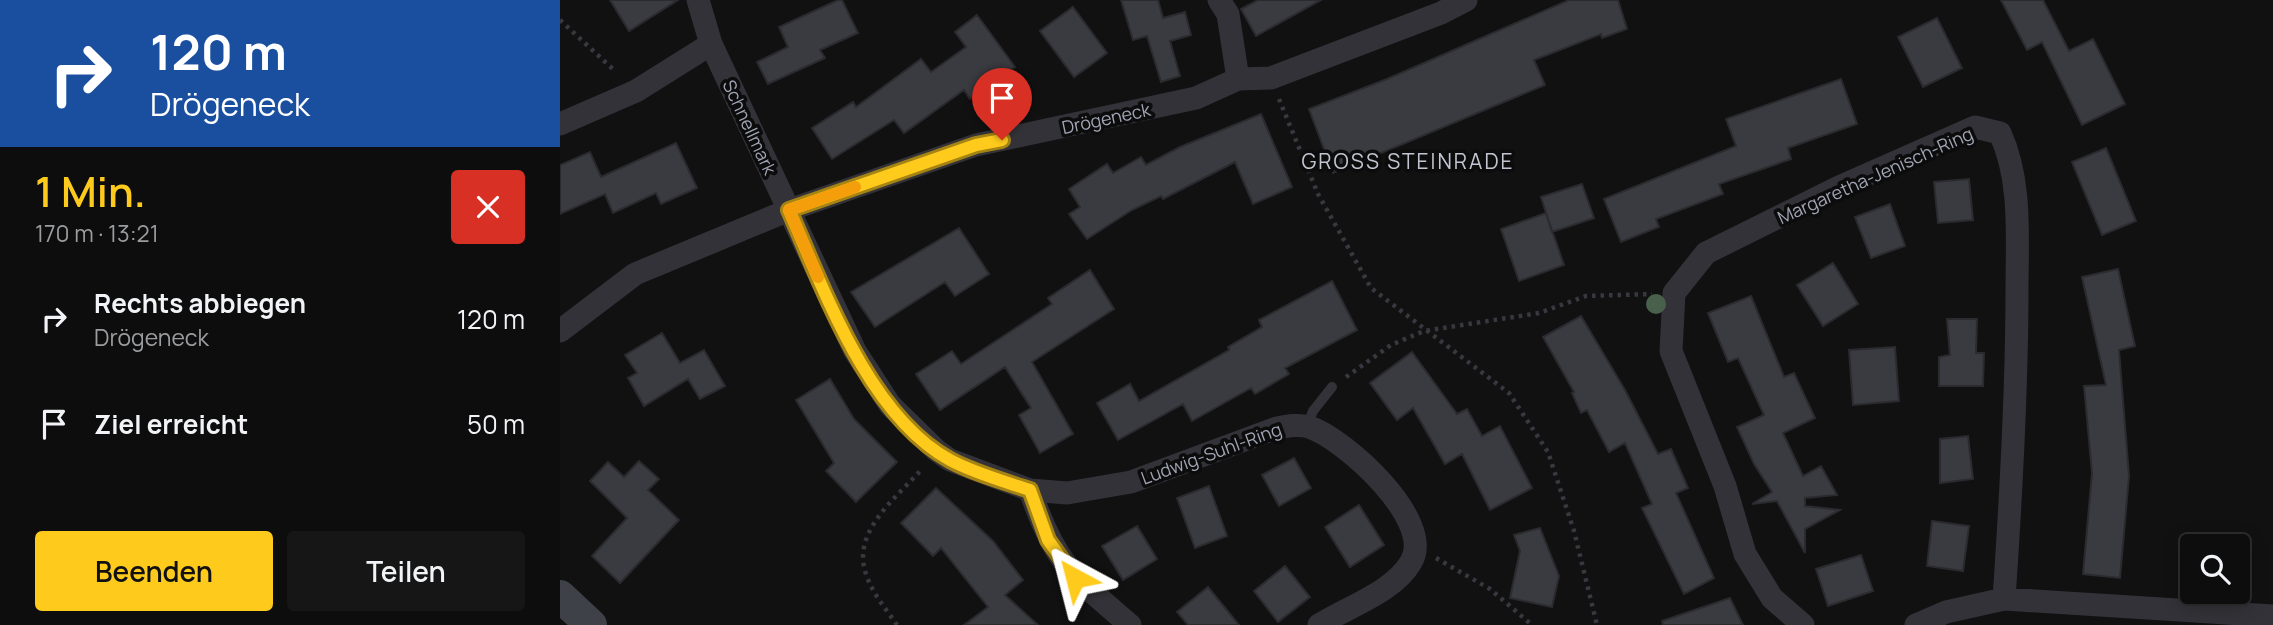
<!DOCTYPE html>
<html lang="de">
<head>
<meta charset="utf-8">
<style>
  :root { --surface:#0d0d0e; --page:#161617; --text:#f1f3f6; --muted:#9a9c9e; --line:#2d2d2e; --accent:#fecb1d }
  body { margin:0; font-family:Manrope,sans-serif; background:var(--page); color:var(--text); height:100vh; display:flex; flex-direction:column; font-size:26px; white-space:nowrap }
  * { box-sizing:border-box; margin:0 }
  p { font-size:23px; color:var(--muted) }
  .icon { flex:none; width:38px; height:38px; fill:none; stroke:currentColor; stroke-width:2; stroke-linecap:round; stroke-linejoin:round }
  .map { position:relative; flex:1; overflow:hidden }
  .side { display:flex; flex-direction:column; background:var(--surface); width:560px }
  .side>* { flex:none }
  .top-card { background:#1a4fa0; color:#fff; overflow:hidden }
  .controls { position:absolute; left:1620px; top:534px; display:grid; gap:14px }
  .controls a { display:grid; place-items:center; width:70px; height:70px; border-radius:7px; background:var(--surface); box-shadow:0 4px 18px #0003,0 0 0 2px var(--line); font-size:35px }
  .pin { position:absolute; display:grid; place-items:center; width:60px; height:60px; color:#fff; margin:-72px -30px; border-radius:50% 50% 50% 0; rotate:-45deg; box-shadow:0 0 7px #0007 }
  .pin .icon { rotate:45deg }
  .me { position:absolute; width:77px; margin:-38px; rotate:322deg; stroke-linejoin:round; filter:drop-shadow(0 0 5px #0008) }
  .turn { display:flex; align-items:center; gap:24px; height:147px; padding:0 35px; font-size:32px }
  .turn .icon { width:91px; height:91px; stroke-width:2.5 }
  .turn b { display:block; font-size:49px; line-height:60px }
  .round { display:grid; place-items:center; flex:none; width:74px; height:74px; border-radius:7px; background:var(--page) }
  .head { display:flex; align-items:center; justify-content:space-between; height:119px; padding:0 35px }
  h1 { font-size:42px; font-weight:600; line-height:52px; color:var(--accent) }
  .action { display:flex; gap:14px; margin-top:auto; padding:14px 35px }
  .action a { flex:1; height:80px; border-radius:7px; background:var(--accent); color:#111; font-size:28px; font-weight:600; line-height:80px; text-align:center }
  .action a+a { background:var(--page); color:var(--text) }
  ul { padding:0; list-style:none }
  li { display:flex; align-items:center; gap:21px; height:105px; padding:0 35px }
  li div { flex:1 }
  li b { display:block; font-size:26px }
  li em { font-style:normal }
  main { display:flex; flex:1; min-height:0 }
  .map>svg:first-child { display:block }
  .building { fill:#3a3b40; stroke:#2b2b2f; stroke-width:2 }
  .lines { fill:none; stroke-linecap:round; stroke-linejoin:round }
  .path { stroke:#37393f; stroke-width:4.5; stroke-dasharray:3.5 5; stroke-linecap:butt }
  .service { stroke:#323238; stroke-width:10 }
  .minor { stroke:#323238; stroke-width:23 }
  .secondary { stroke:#3f4148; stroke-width:32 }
  .tree { fill:#49604d }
  .route-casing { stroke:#a58413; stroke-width:18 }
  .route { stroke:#fecb1d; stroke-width:12 }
  .slow { stroke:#f59e0b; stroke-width:12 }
  .labels { text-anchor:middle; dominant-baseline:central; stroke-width:7; stroke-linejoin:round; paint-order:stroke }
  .street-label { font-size:18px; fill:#a1a5b4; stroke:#0c0c0d }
  .quarter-label { font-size:21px; letter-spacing:2px; fill:#c2c4d0; stroke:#0c0c0d }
</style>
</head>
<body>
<main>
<section class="side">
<div class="top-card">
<div class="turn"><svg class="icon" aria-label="right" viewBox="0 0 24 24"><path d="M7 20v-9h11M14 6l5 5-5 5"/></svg><div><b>120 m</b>Drögeneck</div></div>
</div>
<div class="head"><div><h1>1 Min.</h1><p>170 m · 13:21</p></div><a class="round" style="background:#d93025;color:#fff"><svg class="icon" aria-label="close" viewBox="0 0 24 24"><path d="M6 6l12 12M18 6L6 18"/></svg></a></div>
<ul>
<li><svg class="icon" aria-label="right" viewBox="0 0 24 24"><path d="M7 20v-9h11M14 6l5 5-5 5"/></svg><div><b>Rechts abbiegen</b><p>Drögeneck</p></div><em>120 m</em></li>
<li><svg class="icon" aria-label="arrive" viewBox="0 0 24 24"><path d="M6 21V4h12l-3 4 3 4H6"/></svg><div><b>Ziel erreicht</b></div><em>50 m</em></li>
</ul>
<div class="action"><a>Beenden</a><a>Teilen</a></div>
</section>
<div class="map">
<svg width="1713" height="625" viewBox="0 0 1713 625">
  <rect width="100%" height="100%" fill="#111112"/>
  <path class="building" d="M50,0h68l-49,31z
    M278,0h4l16,33 -38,17 5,8 -57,26 -11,-22 31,-15 -9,-20z
    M561,0h37l5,18 22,-6 6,23 -21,6 10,35 -19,6 -14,-46 -14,4z
    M698,0h63l-65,36 -15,-27z
    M1009,0h49l9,29 -25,9 -1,-4 -67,26 11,25 -212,88 -24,-64 78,-30z
    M1441,0h42l26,51 24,-12 32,65 -43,21 -40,-83 -15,8z
    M513,7l34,46 -33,24 -34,-46z
    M417,15l38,52 -45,32 -6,-9 -60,43 -10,-13 -62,39 -20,-31 41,-26 3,5 65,-48 10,13 35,-25 -11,-15z
    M1377,18l25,50 -39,19 -25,-50z
    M1281,79l16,45 -69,24 3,11 -72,25 4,10 -67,25 3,8 -38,15 -17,-43 132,-53 -10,-27z
    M701,114l31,73 -39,17 -18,-42 -72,37 -2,-3 -29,14 -45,29 -18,-25 11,-7 -11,-18 38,-25 6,9 28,-16 5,8 34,-18z
    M116,143l21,45 -36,16 -5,-11 -43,20 -8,-19 -45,20v-49l30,-13 11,25z
    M1546,148l30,73 -34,14 -30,-73z
    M1409,179l4,41 -35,3 -4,-41z
    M1022,184l12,34 -42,14 -11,-35z
    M1330,204l15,42 -34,12 -16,-41z
    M986,213l18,52 -45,16 -18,-52z
    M399,228l30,46 -34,22 -10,-14 -70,45 -24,-35z
    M1273,263l25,41 -35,22 -26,-41z
    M1558,269l17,77 -16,4 10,126 -9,102 -37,-4 9,-101 -8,-87 22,-1 -24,-108z
    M530,270l24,39 -82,53 41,72 -33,19 -21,-38 12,-7 -26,-41 -65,43 -24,-36 36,-23 9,13 91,-60 -4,-6z
    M772,281l25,49 -72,38 4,6 -34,20 -4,-6 -59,33 -9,-17 -65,36 -21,-37 33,-19 9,17 90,-51 -1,-3 34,-20 -3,-7z
    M1191,296l33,81 10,-4 21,45 -32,15 20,43 18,-10 16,29 -32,3v8l35,4 -35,19v24l-28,-52 -25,3 20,-12 -18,-28 -17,-37 27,-12 -26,-57 -10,4 -20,-49z
    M1021,316l44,74 33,64 13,-5 17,39 -12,5 38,85 -30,16 -42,-86 10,-4 -27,-61 -16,9 -22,-42 -6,3 -9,-20 2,-1 -31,-55z
    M1387,319h30l-1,34h8l-1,33h-44v-29l11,-2z
    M102,333l18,30 24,-13 21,36 -25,13 -12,-20 -44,27 -16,-28 9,-5 -12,-18z
    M1335,347l4,54 -46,4 -4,-55z
    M852,352l45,62 10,-5 15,27 18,-10 32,62 -42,22 -28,-56 -17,10 -32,-56 -16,12 -27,-37z
    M270,379l24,40 43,43 -41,40 -30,-31 8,-8 -38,-63z
    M1408,436l5,43 -33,4v-44z
    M734,458l17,30 -32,18 -17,-31z
    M79,461l20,18 -11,11 31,30 -59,63 -28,-27 35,-38 -37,-37 18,-19 16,15z
    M649,486l18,50 -32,12 -18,-50z
    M376,488l57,53 30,39 -18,15 33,30h-74l24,-18 -47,-59 -8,8 -32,-33z
    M799,505l25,40 -34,22 -25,-40z
    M1372,521l37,5 -6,45 -36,-5z
    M577,526l20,33 -34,21 -21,-34z
    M980,528l19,48 -7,31 -42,-9 10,-47 -6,-16z
    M1301,555l12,36 -45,15 -12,-37z
    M725,566l25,31 -32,25 -24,-31z
    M648,587l31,38h-51l-11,-13z
    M1170,598l13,27h-80l-1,-4z"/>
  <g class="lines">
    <path class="path" d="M0,20l56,52
      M719,99l39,95 53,94 138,105 39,59 26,79 23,94
      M786,377l45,-32 33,-14 115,-18 47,-17 66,-2
      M876,558l54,31 42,36
      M337,625c-11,-16 -25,-32 -31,-51 -15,-42 30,-76 55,-104"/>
    <path class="service" d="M747,426l6,-15 19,-24"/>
    <path class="minor" d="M138,0l13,44 144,307 35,54 46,45 14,10 80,30 37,3 64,-11 146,-54c11,-2 21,-4 32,-1 35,11 127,94 102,135 -17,30 -64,45 -92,63
      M659,0l9,14 10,65
      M0,124l76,-33 75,-47
      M0,331l75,-57 154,-64 187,-65 220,-47 42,-19 33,-1 170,-65 25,-13
      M470,490c25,74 43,86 100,135
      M1243,625l-31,-27 -27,-44 -20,-68 -54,-135 3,-58 32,-40 133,-66 136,-60 25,6c22,48 17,105 17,157 0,103 -6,206 -13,309
      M1356,625l30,-13 58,-13 269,17"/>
    <path class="secondary" d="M0,596l31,29"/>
  </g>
  <circle class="tree" cx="1096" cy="304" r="10"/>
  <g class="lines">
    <g class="route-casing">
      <path id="route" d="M442,140l-26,5 -187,65c35,80 80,206 161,250 24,13 53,21 80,30l18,50 27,38"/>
    </g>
    <use href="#route" class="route"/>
    <path class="slow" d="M258,277l-29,-67 66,-23"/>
  </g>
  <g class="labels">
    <g class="street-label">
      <text transform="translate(546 118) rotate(-12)">Drögeneck</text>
      <text transform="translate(190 127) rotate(65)">Schnellmark</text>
      <text transform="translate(1315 175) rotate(-24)">Margaretha-Jenisch-Ring</text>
      <text transform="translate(651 453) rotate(-20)">Ludwig-Suhl-Ring</text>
    </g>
    <g class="quarter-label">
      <text x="848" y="161">GROSS STEINRADE</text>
    </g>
  </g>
</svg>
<div class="controls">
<a><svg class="icon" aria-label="search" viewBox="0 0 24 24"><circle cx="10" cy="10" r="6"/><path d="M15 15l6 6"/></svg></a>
</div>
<div class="pin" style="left:442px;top:140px;background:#d93025"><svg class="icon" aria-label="arrive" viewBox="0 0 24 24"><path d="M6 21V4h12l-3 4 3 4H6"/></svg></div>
<svg class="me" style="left:515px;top:578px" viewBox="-20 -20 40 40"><path d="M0-17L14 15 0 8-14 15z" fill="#fecb1d" stroke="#fff" stroke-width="4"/></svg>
</div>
</main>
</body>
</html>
